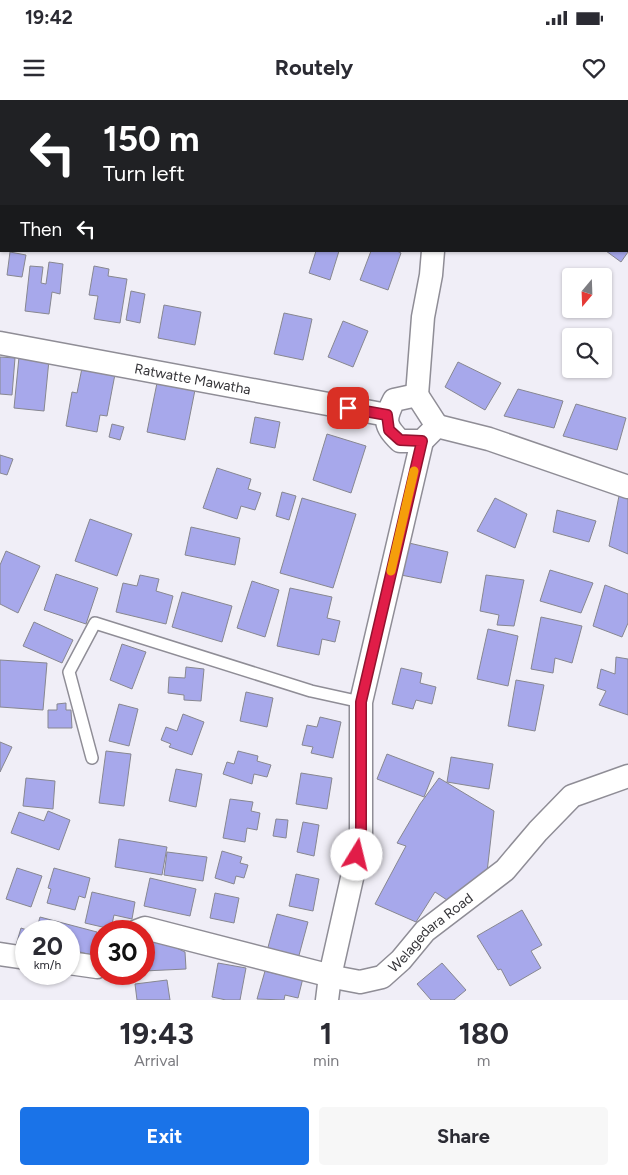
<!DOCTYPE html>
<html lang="en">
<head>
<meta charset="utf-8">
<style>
  :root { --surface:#fff; --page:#f7f7f7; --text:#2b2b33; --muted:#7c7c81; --accent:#1a73e8 }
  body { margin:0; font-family:Figtree,sans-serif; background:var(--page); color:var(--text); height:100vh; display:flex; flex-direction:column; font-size:19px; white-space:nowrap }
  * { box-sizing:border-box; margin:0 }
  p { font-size:16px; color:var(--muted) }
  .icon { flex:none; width:28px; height:28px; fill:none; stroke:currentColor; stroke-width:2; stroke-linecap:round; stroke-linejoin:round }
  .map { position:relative; height:900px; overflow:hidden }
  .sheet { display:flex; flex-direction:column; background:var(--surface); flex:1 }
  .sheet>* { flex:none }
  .banner { position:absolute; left:0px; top:0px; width:629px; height:152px; box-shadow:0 1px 4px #0004; background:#202124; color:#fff; overflow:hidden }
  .needle { width:32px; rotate:199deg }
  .buttons { position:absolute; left:562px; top:168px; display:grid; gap:10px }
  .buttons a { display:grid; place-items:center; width:50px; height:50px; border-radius:5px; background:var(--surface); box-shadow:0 1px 4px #0004; font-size:25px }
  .speed { position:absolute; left:15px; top:820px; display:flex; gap:10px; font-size:25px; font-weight:700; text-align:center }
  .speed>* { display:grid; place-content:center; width:65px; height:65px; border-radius:50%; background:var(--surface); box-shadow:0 1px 4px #0004; line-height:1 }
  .speed small { font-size:12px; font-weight:400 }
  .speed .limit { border:8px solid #d22; background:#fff; color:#111 }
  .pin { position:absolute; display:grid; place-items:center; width:42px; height:42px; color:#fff; margin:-21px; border-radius:10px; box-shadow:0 2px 8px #0006 }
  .me { position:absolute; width:55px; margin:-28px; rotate:9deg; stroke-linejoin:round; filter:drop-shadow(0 0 4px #0008) }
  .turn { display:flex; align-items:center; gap:18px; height:105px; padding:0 20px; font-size:22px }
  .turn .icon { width:65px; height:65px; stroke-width:2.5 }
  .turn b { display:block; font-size:35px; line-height:42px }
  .then { display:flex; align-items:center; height:48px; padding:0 20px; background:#0003; gap:10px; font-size:19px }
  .eta { display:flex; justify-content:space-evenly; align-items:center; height:85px; text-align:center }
  .eta b { font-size:30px; font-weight:700; line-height:35px }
  .primary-button { display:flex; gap:10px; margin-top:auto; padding:10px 20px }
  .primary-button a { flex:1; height:58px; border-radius:5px; background:var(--accent); color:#fff; font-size:20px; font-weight:700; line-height:58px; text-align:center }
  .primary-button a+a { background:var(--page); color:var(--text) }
  .status { display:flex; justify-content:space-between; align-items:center; height:35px; padding:0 25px; background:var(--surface); direction:ltr }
  .status svg { height:14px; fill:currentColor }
  header { display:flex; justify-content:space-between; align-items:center; height:65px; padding:0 20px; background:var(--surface); font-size:22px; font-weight:700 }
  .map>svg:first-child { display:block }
  .building { fill:#a7a8eb; stroke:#878790 }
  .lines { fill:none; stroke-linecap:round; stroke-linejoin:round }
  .service-casing { stroke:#8f8d96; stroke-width:14 }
  .minor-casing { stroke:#8f8d96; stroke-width:25 }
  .primary-casing { stroke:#8f8d96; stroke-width:30 }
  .service { stroke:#fff; stroke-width:11 }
  .minor { stroke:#fff; stroke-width:22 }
  .primary { stroke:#fff; stroke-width:28 }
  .route-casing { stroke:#92132f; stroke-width:12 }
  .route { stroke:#e11d48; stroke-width:9 }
  .slow { stroke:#f59e0b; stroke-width:9 }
  .labels { text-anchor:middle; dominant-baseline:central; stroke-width:4.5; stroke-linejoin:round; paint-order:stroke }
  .street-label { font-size:14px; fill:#343337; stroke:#fdfdff }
</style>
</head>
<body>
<div class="status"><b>19:42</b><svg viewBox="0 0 49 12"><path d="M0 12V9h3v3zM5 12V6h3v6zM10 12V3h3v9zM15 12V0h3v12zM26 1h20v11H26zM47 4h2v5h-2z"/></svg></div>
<header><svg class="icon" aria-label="menu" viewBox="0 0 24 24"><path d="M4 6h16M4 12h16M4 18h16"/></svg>Routely<svg class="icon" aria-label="heart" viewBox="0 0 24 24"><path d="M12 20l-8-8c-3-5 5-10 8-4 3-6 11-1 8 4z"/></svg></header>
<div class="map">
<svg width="628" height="900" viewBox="0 0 628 900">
  <rect width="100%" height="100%" fill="#f0eef7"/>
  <path class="building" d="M628,97v55l-7,10 -15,-11h22z
    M316,151h23l-9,29 -21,-7z
    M371,151h26l4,2 -13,37 -28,-10z
    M10,152l16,3 -4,22 -15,-2z
    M49,162l14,2 -3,30 -8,-2 -3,22 -24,-3 5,-45 13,1 -2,16 5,1z
    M94,166l15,3 -1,7 19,3 -7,44 -26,-4 4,-23 -9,-1z
    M131,191l14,3 -5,29 -14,-3z
    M164,205l37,7 -6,33 -37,-7z
    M284,213l28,6 -9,41 -29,-6z
    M343,221l25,10 -15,36 -25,-10z
    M0,257l15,1 -3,37 -12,-1z
    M19,257l30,3 -5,51 -30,-3z
    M458,262l43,21 -16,27 -40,-23z
    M83,263l33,6 -9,47 -7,-1 -3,17 -31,-6 6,-34 5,1z
    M157,283l38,7 -10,50 -38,-8z
    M518,289l45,12 -9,27 -50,-12z
    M576,304l50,14 -9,32 -54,-14z
    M255,317l25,5 -5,26 -25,-5z
    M112,324l12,3 -4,13 -11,-3z
    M327,334l39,12 -15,47 -38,-13z
    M0,355l13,4 -6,16 -7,-2z
    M217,368l34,11 -3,10 13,4 -6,17 -14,-4 -4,13 -34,-11z
    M620,391l8,4v59l-19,-8z
    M282,392l14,4 -7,24 -13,-4z
    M302,398l54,16 -23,74 -53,-15z
    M495,398l32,16 -12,34 -38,-17z
    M557,410l39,11 -7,21 -36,-10z
    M90,419l42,15 -15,42 -42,-15z
    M191,427l49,11 -5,27 -50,-10z
    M409,443l39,9 -7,31 -40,-8z
    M6,451l34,15 -22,47 -18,-9v-39z
    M550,470l43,13 -12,30 -41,-12z
    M56,474l42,14 -12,36 -42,-14z
    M140,475l19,4 -3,12 17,5 -7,28 -50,-12 7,-29 14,3z
    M486,475l38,5 -10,46 -17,-1 2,-10 -19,-4z
    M252,481l27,9 -14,47 -28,-9z
    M605,485l23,9v29l-6,14 -29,-11z
    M290,488l42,9 -5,21 13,3 -5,21 -13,-3 -3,16 -42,-9z
    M182,492l50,14 -10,36 -50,-15z
    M541,517l41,9 -10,37 -17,-5 -2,15 -22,-4z
    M34,522l39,18 -11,23 -39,-17z
    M488,529l30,7 -10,50 -31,-7z
    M122,544l24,8 -14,37 -22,-9z
    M616,557l12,2v56l-29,-10 7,-14 -9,-3 4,-19 14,5z
    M0,560l47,3 -4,47 -43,-3z
    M186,567l18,2 -3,32 -17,-1v-5l-16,-2 1,-16 16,1z
    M401,568l21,5 -2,10 16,4 -4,17 -16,-4 -3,9 -21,-5z
    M516,580l28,5 -9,46 -27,-5z
    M246,592l27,6 -6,29 -27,-6z
    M66,603v7h5l1,18h-24v-18h9v-6z
    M119,604l19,5 -9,37 -20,-5z
    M183,614l21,8 -12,33 -23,-8 2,-3 -10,-4 5,-13 11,4z
    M320,617l21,5 -8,36 -22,-5 2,-6 -11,-2 5,-20 10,2z
    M0,642l12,5 -12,25z
    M106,651l25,3 -7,52 -25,-3z
    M238,651l20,5 -1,5 14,4 -4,12 -13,-3 -2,10 -29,-10 4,-12 7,2z
    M387,654l47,18 -10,25 -47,-18z
    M451,657l42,7 -4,25 -42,-7z
    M176,669l26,5 -6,33 -27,-6z
    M301,673l31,5 -5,31 -31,-5z
    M26,678l29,3 -2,28 -30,-3z
    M439,678l55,33 -8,70 -36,21 -15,-10 -19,30 -41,-18 31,-58 -9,-3 23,-39z
    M230,699l23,3 -2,9 9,2 -3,17 -10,-2 -2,14 -22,-4z
    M48,711l22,9 -11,30 -48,-17 8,-21 25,9z
    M276,719l12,1 -2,18 -13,-2z
    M303,722l16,3 -5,31 -17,-4z
    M119,739l48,8 -5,28 -47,-8z
    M222,751l20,6 -2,6 8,2 -4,13 -8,-2 -2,8 -19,-6z
    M167,752l40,5 -4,24 -39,-6z
    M17,768l25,8 -11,31 -25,-8z
    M54,768l36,10 -5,20 -6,-2 -4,14 -28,-7 4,-14 -3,-1z
    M296,774l23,5 -6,32 -24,-5z
    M150,778l46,11 -6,27 -46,-10z
    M92,792l43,10 -3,17 -18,-4 -3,14 -26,-6z
    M215,793l24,5 -5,25 -24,-5z
    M522,810l20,35 -11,6 10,17 -31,18 -9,-17 -3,1 -21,-34z
    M277,814l31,8 -10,37 -31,-8z
    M40,817l57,15 -6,23 -22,-6v-18h-33z
    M21,828l9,3h-4v17l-10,-3z
    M147,834l38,18 1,17 -42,2v-32z
    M218,863l28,5 -6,32h-14l-14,-3z
    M442,863l24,27 -12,10h-23l-14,-16z
    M265,871l12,3 1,-3 25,7 -5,20 -13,-3 -1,5 -27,-1z
    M167,880l3,20h-33l-2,-16z"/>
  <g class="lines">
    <g class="service-casing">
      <path id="service" d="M92,658l-23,-86 26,-49 216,68 50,11"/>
    </g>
    <g class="minor-casing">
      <g id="minor">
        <path d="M460,1v-1"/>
        <path id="s1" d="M0,243l387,72"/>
        <path d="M417,295l20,31 -15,15h-22c-16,-16 -16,-21 -6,-41z"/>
        <path d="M417,295l6,-78 8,-42 2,-24"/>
        <path d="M437,326l52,13 139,48"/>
        <path id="s2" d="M137,831l8,-3 194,50 21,4 22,-5 19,-17 24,-29 80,-61 33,-39 34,-35 56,-20"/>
        <path d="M0,854l26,4"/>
        <path d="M69,863l28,4 4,-5"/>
        <path d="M327,900l3,-24 31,-138v-136l61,-261"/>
      </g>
    </g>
    <g class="primary-casing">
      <path id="primary" d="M0,4l1,-4"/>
    </g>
    <use href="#service" class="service"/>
    <use href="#minor" class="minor"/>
    <use href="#primary" class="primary"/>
  </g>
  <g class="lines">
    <g class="route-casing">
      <path id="route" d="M348,308l39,7 2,15 11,10 22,1 -61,261v136l-4,17"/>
    </g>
    <use href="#route" class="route"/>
    <path class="slow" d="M391,471l23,-100"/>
  </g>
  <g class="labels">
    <g class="street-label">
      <text stroke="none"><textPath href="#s1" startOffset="196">Ratwatte Mawatha</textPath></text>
      <text stroke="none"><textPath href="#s2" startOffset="319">Welagedara Road</textPath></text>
    </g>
  </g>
</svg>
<div class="buttons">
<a><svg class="needle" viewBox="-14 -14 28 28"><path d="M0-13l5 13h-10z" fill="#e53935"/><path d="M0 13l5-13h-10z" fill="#7c7c81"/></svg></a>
<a><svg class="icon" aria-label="search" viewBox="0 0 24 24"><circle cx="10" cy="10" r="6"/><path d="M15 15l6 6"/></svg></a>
</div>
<div class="speed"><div>20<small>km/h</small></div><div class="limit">30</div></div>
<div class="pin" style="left:348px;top:308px;background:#d93025"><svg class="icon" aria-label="arrive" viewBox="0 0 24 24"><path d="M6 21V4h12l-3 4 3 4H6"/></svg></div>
<svg class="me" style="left:357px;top:755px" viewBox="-20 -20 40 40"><circle r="19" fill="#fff"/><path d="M0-13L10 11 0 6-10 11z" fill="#e11d48"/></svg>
<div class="banner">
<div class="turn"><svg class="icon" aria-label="left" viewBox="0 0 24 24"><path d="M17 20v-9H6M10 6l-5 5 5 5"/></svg><div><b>150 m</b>Turn left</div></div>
<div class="then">Then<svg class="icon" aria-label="left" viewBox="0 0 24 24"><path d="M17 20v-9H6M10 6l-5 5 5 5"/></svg></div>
</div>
</div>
<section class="sheet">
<div class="eta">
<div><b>19:43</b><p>Arrival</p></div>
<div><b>1</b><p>min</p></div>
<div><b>180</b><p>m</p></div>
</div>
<div class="primary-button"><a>Exit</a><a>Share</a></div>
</section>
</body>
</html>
